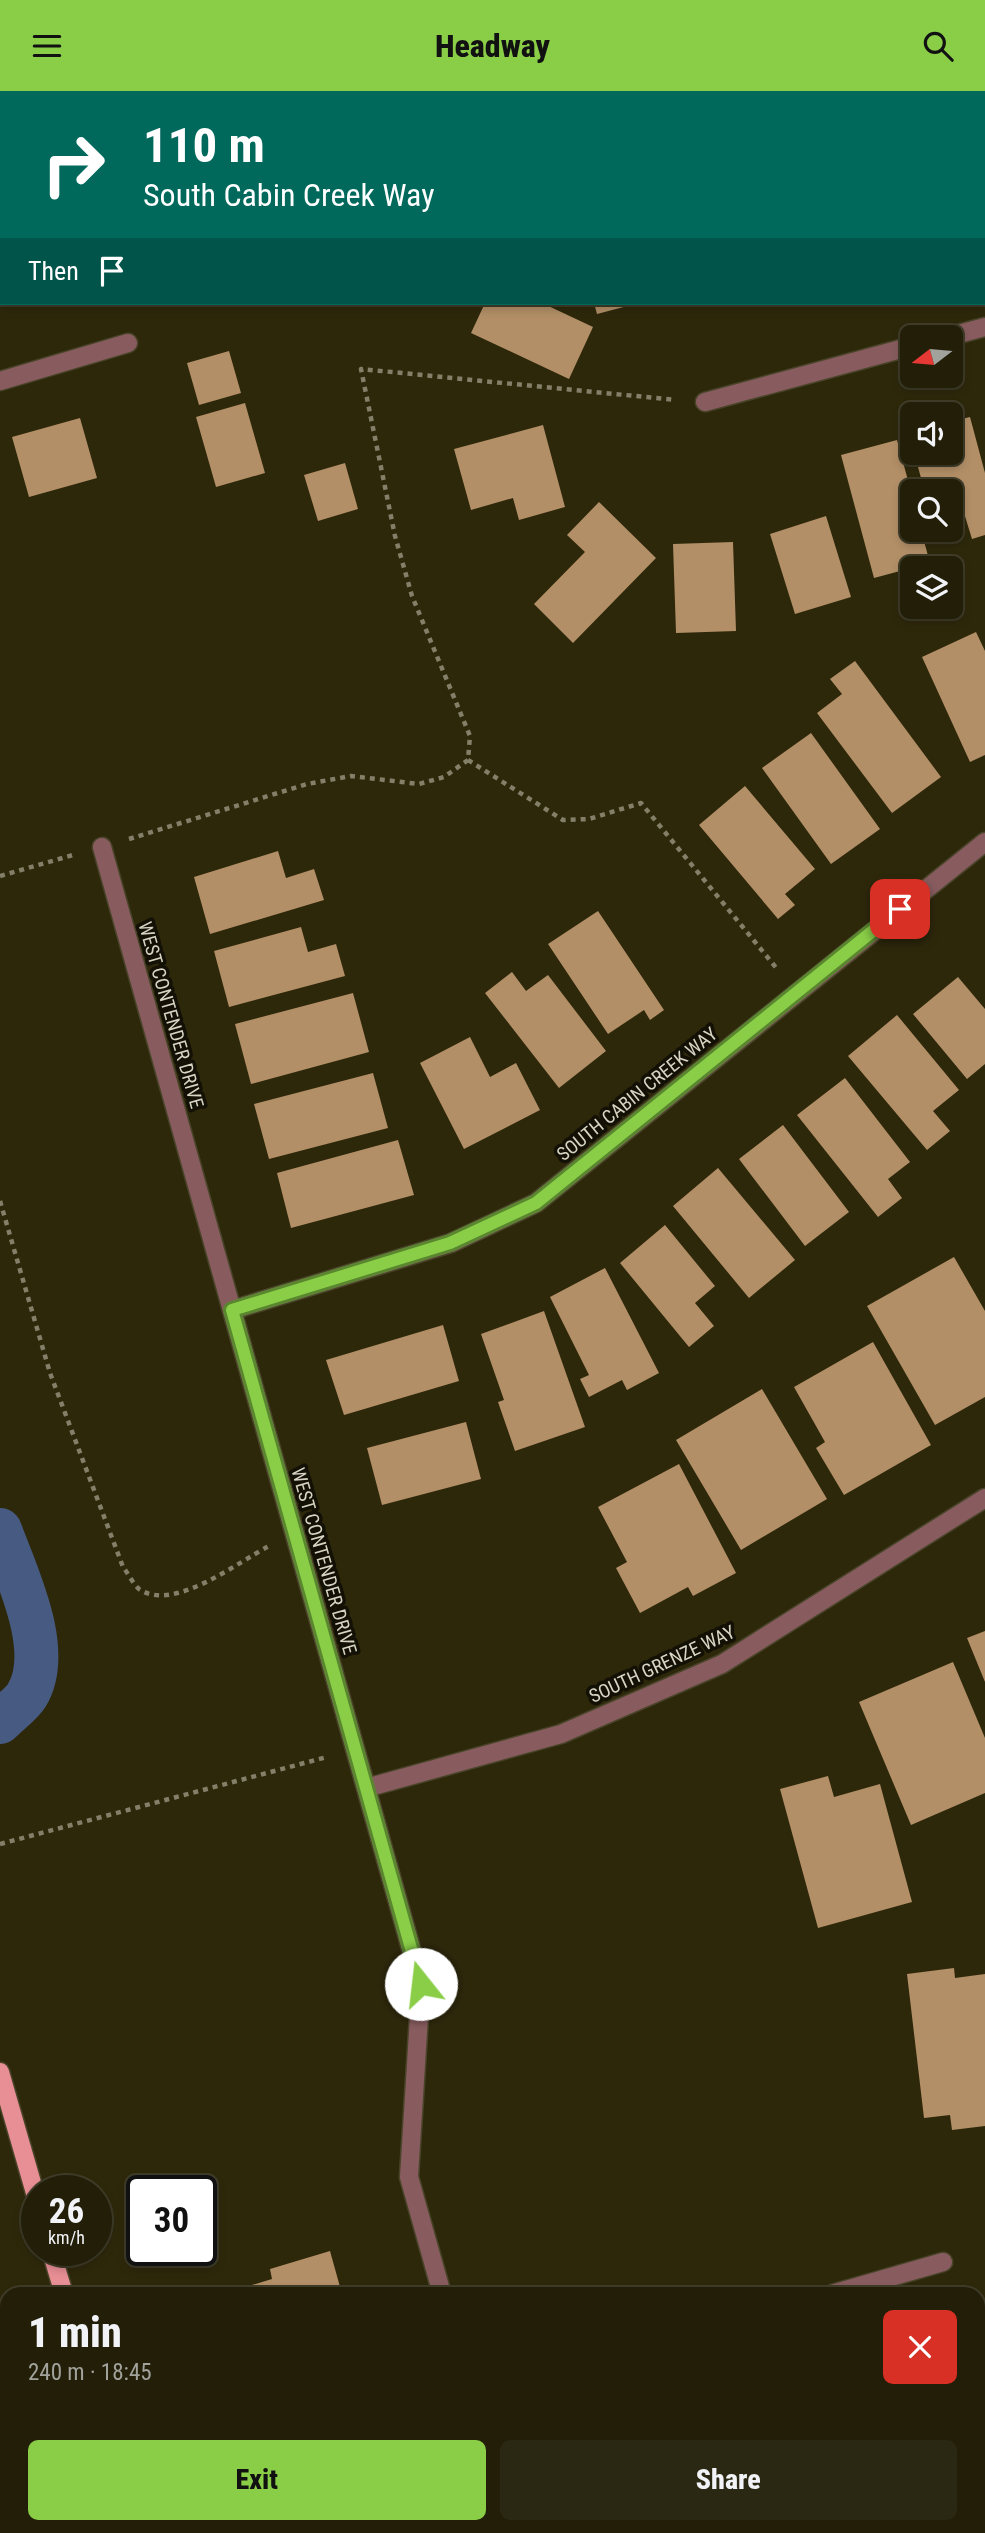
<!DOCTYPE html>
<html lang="en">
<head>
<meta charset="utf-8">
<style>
  :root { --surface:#221e08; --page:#2a2712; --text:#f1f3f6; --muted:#a2a29c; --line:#3f3c29; --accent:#8ace48 }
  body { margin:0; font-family:"Roboto Condensed",sans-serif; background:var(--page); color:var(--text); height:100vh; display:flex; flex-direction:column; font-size:26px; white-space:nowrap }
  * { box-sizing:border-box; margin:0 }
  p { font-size:23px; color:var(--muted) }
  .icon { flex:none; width:38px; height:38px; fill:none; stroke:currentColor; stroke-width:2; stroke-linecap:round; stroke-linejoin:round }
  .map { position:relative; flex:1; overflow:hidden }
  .drawer { position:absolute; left:0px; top:2196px; width:985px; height:247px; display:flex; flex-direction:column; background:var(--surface); border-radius:21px 21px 0 0; box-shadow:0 4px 10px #0003,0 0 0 2px var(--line) }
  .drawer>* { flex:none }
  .guide { position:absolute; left:0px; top:0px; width:985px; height:214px; box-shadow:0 4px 10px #0003,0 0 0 2px var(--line); background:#00695c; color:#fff; overflow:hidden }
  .needle { width:46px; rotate:254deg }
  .fabs { position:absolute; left:900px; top:234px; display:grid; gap:14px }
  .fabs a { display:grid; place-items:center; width:63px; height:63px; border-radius:10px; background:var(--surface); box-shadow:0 4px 10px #0003,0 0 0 2px var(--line); font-size:35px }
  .speed { position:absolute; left:21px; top:2084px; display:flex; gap:14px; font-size:35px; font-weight:700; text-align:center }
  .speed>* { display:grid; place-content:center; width:91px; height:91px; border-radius:50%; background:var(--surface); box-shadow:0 4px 10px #0003,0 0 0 2px var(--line); line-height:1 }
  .speed small { font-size:18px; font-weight:400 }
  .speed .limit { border:4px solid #111; border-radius:10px; background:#fff; color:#111 }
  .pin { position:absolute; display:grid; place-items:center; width:60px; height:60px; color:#fff; margin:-30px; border-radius:14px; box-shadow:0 4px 10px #0006 }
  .me { position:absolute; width:77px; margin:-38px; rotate:344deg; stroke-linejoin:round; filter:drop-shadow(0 0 5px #0008) }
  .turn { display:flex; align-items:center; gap:24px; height:147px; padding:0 28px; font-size:32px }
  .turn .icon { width:91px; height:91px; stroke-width:2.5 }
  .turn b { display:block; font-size:49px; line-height:60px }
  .then { display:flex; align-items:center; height:66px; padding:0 28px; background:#0003; gap:14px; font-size:26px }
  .round { display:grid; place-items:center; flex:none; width:74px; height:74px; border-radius:10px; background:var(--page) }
  .summary { display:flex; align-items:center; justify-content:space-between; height:119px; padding:0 28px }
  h1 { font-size:42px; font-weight:800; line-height:52px }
  .action { display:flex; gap:14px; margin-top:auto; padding:14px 28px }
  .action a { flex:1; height:80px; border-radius:10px; background:var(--accent); color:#111; font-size:28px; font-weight:800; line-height:80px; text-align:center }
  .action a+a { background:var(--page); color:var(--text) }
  header { display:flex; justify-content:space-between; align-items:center; height:91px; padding:0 28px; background:var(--accent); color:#111; font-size:32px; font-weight:800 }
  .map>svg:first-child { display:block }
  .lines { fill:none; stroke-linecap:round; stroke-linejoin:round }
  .canal { stroke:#475b82; stroke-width:44 }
  .building { fill:#b28f67 }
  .minor-casing { stroke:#494429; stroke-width:21 }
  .major-casing { stroke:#494429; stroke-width:21 }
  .path { stroke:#837f68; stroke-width:4.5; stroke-dasharray:5 5; stroke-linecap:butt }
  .minor { stroke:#885c5f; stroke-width:18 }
  .major { stroke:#e88e95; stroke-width:18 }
  .route-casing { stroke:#5a862f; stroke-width:18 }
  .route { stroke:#8ace48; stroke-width:12 }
  .labels { text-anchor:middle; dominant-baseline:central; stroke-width:7; stroke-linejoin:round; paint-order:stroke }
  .street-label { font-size:19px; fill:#d8d5c4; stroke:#131105 }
</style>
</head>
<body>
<header><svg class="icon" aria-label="menu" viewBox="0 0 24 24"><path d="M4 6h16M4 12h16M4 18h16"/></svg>Headway<svg class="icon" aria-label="search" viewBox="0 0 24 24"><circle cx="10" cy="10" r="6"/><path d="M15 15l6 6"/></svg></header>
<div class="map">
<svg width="985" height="2442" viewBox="0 0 985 2442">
  <rect width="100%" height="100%" fill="#2e280b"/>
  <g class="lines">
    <path class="canal" d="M0,1439c16,44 54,120 27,165 -6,10 -19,18 -27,27"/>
  </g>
  <path class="building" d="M485,212h57l51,24 -24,52 -98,-46z
    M594,212h41v1l-38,10z
    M229,260l12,42 -42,12 -12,-42z
    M245,312l20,70 -49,14 -20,-70z
    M970,326l15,56v62l-13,4 -8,-26 -14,4v-25h-25l-11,-39h36v-31z
    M80,327l17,60 -68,19 -17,-60z
    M543,334l22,82 -46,13 -6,-22 -42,12 -17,-61z
    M897,349l15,55v35h9l9,33 -56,15 -33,-123z
    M345,372l13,46 -40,12 -14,-46z
    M599,411l57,56 -83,85 -39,-39 51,-52 -18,-17z
    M826,425l25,81 -56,17 -25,-80z
    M733,451l3,89 -60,2 -3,-89z
    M976,541l9,19v104l-15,7 -48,-105z
    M855,570l86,116 -49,36 -75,-100 25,-19 -12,-15z
    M811,642l69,96 -49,35 -69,-96z
    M745,695l70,83 -30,25 10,11 -17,14 -79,-94z
    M278,760l8,27 28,-9 10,31 -114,34 -16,-57z
    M598,820l66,99 -14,10 -6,-10 -36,24 -60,-90z
    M301,836l7,25 28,-8 9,32 -116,31 -15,-56z
    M512,881l14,19 22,-16 58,76 -47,37 -74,-95z
    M958,886l27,32v55l-18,15 -54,-65z
    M353,902l16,59 -118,32 -16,-60z
    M897,924l62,75 -26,21 17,20 -23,19 -79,-94z
    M470,946l20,40 26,-14 24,47 -76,39 -44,-86z
    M373,982l15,55 -119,31 -15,-55z
    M845,987l65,84 -22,17 14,19 -24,19 -81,-102z
    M783,1034l66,87 -44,34 -66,-87z
    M398,1049l16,55 -123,33 -14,-55z
    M718,1077l77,92 -46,38 -76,-92z
    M665,1134l50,61 -20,17 19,23 -25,21 -69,-84z
    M954,1166l31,54v86l-50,28 -68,-119z
    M605,1177l54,105 -32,17 -5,-10 -33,17 -9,-18 9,-4 -39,-78z
    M544,1220l41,116 -70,24 -17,-49 6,-2 -23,-66z
    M443,1234l16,56 -115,34 -18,-55z
    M873,1251l58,103 -87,50 -28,-47 9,-6 -31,-55z
    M762,1298l65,110 -86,51 -65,-110z
    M466,1331l15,57 -99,26 -15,-57z
    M679,1373l57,109 -43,23 -5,-9 -48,26 -24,-45 11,-6 -29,-55z
    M985,1540v51l-18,-44z
    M953,1571l32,76v55l-74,32 -52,-123z
    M828,1685l6,21 46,-13 32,118 -94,26 -38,-139z
    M954,1877l1,10 30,-4v152l-33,4 -2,-15 -26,3 -17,-144z
    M330,2160l12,43h-120l50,-15 -2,-10z
    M369,2436h22l1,6h-42z
    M680,2436h107l1,6h-107z
    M805,2436h109l2,6h-110z"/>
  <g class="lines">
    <g class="minor-casing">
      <path id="minor" d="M944,247l41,-11
        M0,290l128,-38
        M705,311l207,-56
        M102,756l319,1137 -12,193 33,117
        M232,1219l219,-67 85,-40 449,-361
        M366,1697l195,-54 161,-70 263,-166
        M832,2203l111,-32
        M505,2436l2,6"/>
    </g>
    <g class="major-casing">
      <path id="major" d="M0,1981l37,128
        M51,2160l13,43
        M129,2436l2,6"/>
    </g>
    <path class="path" d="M468,669l95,60 26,-1 52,-16 137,167
      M129,748l178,-55 44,-8 68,8 25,-7 24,-17 2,-24 -58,-140 -17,-60 -34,-167 315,31
      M0,785l73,-21
      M0,1110l50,172 73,194c5,6 10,17 16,22 34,24 99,-27 130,-43
      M0,1753l327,-87"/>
    <use href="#minor" class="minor"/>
    <use href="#major" class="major"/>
  </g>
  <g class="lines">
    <g class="route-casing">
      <path id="route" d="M421,1893l-189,-674 218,-67 86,-40 364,-294"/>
    </g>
    <use href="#route" class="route"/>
  </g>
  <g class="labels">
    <g class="street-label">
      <text transform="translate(171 924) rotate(74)">WEST CONTENDER DRIVE</text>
      <text transform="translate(637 1003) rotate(-39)">SOUTH CABIN CREEK WAY</text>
      <text transform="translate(324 1470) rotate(74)">WEST CONTENDER DRIVE</text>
      <text transform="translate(662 1573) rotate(-25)">SOUTH GRENZE WAY</text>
    </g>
  </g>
</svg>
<div class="fabs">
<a><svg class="needle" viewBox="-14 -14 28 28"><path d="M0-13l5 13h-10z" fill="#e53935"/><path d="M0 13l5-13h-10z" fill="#a2a29c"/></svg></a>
<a><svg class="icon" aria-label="sound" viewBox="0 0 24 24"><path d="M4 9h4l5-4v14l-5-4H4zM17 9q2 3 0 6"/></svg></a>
<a><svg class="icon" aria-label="search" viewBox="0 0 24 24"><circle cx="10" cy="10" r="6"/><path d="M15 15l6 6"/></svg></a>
<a><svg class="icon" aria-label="layers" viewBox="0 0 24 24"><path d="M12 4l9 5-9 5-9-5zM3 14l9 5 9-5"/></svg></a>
</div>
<div class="speed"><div>26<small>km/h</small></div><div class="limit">30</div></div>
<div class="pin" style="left:900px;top:818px;background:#d93025"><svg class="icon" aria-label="arrive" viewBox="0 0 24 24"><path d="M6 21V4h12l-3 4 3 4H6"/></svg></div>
<svg class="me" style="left:421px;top:1893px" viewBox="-20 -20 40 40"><circle r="19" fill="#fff"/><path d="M0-13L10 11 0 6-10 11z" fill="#8ace48"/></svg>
<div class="guide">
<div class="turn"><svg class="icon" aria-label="right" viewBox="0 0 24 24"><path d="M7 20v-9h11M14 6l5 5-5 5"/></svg><div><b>110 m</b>South Cabin Creek Way</div></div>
<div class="then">Then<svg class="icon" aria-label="arrive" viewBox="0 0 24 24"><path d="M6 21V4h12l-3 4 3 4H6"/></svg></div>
</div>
<section class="drawer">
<div class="summary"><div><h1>1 min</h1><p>240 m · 18:45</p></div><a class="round" style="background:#d93025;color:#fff"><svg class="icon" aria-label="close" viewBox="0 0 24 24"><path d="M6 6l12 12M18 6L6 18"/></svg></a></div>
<div class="action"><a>Exit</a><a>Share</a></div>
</section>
</div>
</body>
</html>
